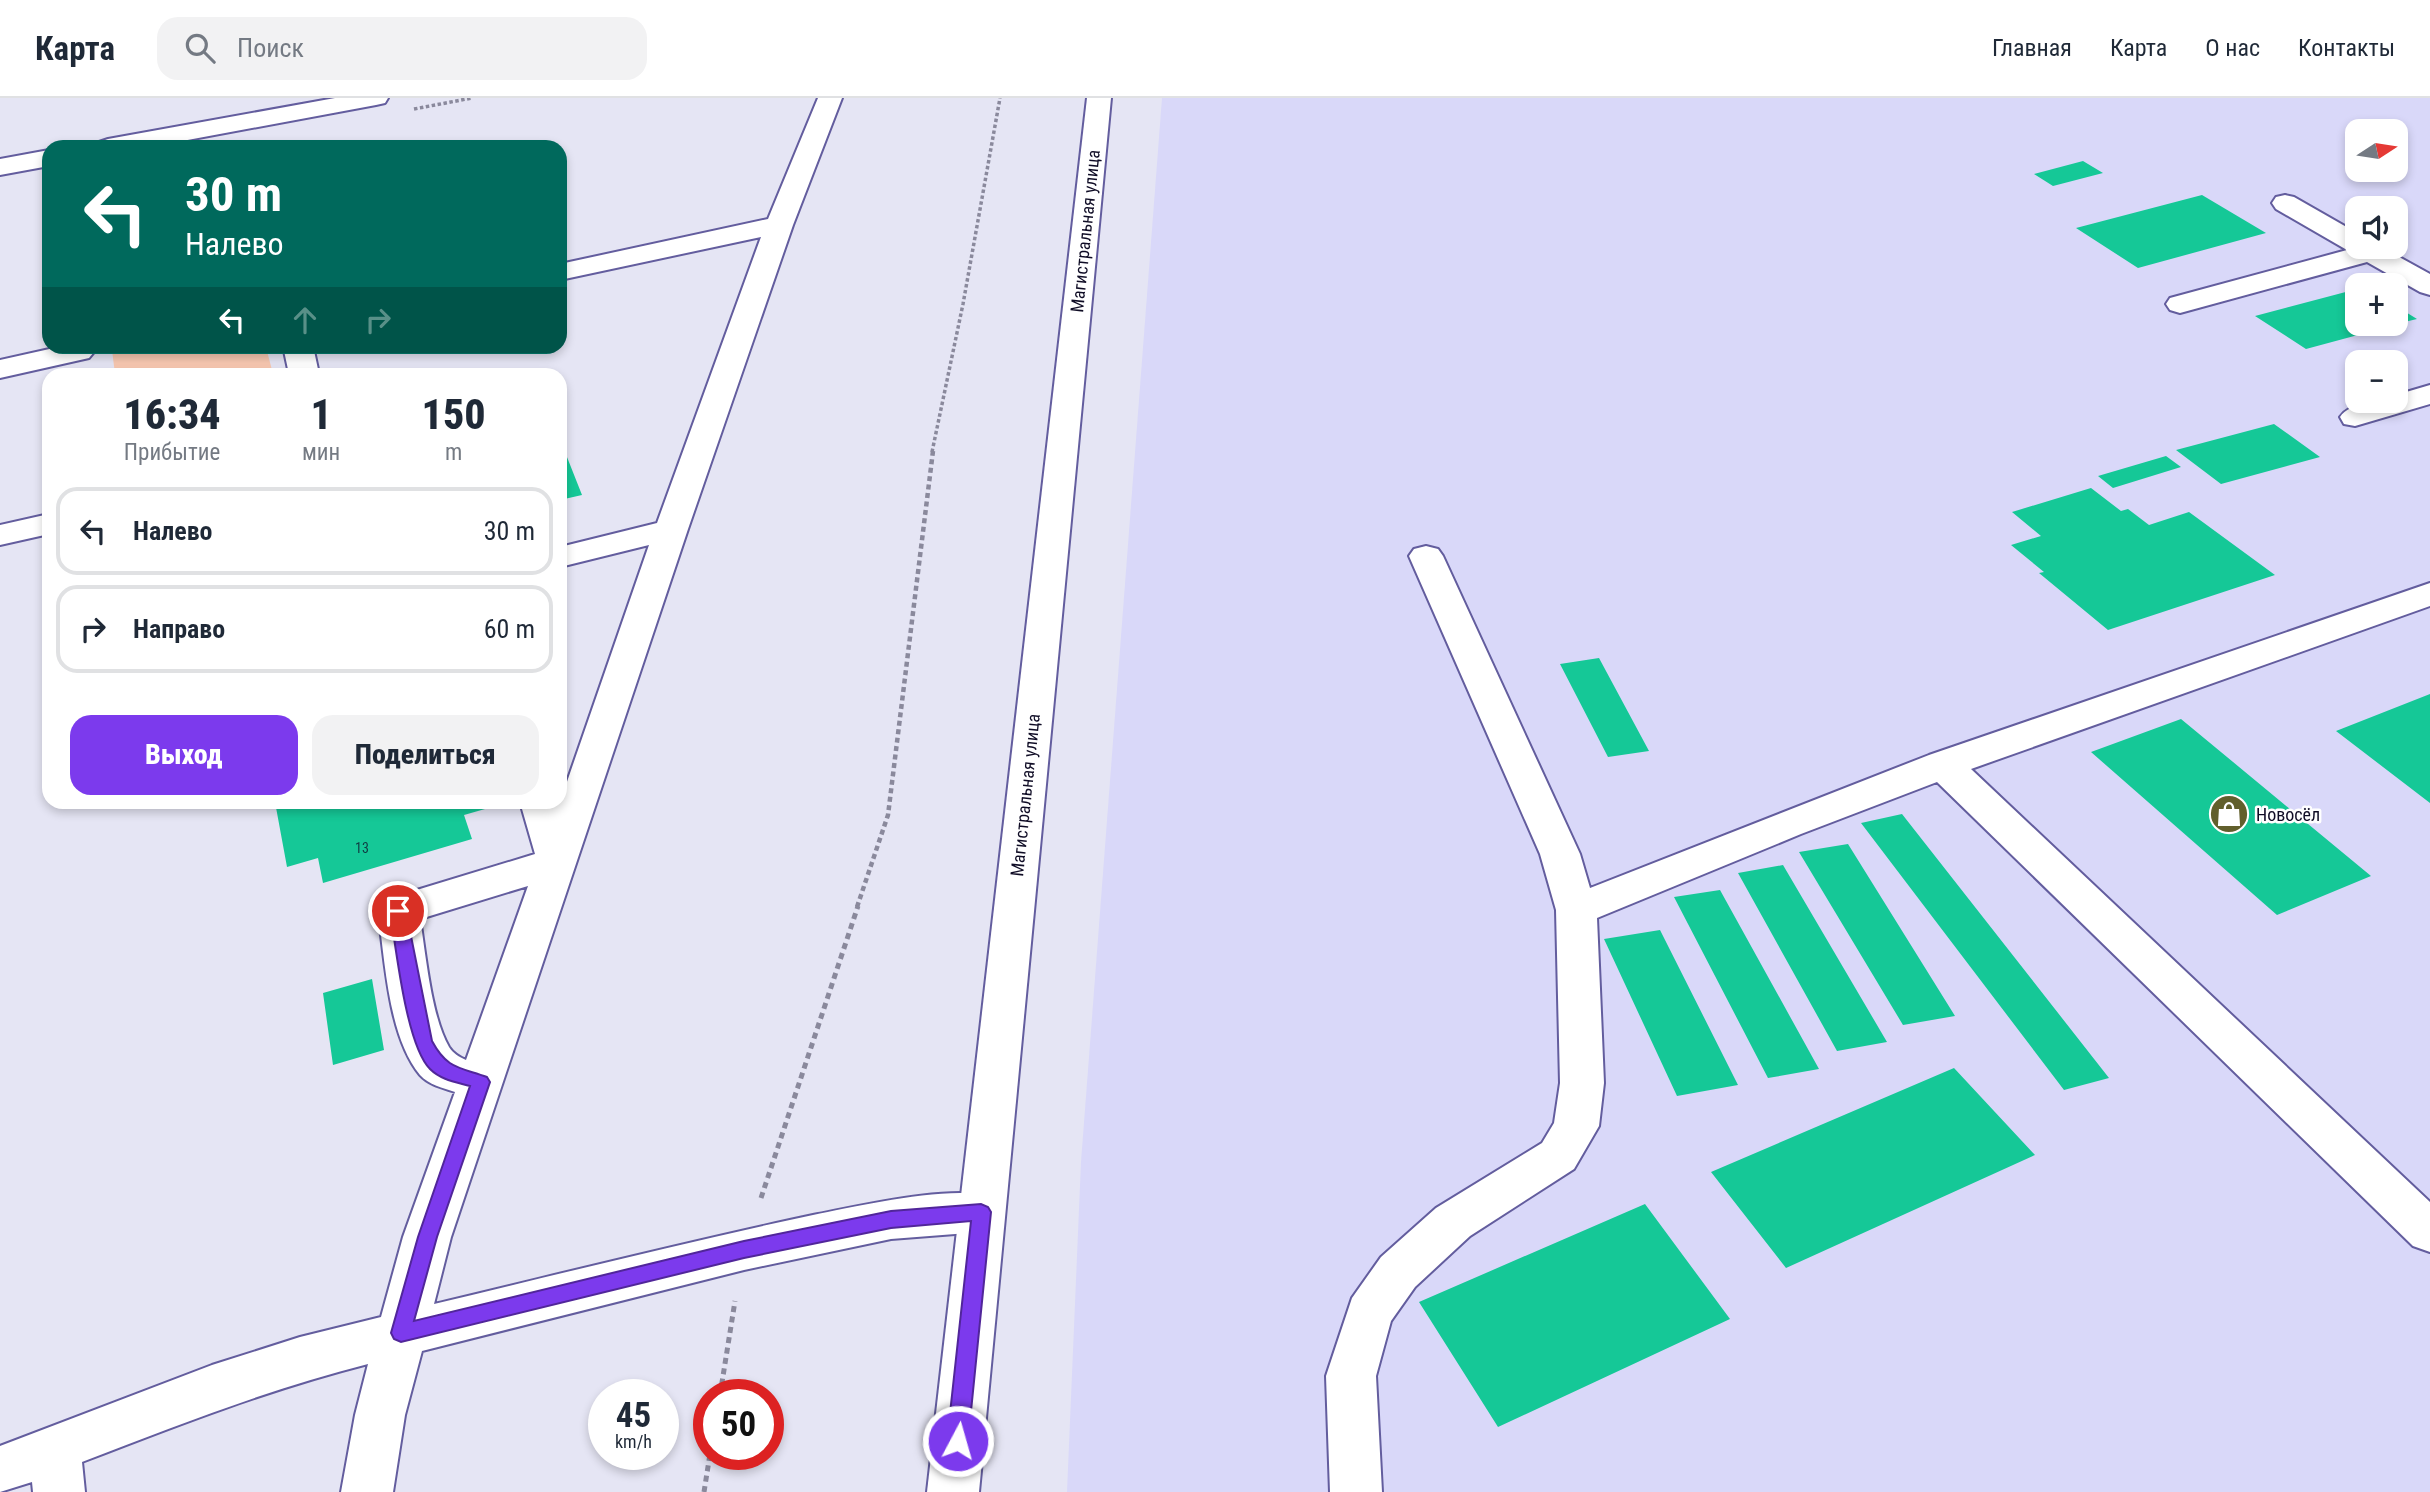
<!DOCTYPE html>
<html lang="ru">
<head>
<meta charset="utf-8">
<style>
  :root { --surface:#fff; --page:#f2f2f3; --text:#1f2937; --muted:#747a83; --line:#e0e1e3; --accent:#7c3aed }
  body { margin:0; font-family:"Roboto Condensed",sans-serif; background:var(--page); color:var(--text); height:100vh; display:flex; flex-direction:column; font-size:26px; white-space:nowrap }
  * { box-sizing:border-box; margin:0 }
  p { font-size:23px; color:var(--muted) }
  .icon { flex:none; width:38px; height:38px; fill:none; stroke:currentColor; stroke-width:2; stroke-linecap:round; stroke-linejoin:round }
  .map { position:relative; flex:1; overflow:hidden }
  .details { position:absolute; left:42px; top:270px; width:525px; height:441px; display:flex; flex-direction:column; background:var(--surface); border-radius:21px; box-shadow:0 4px 10px #0003 }
  .details>* { flex:none }
  .guide { position:absolute; left:42px; top:42px; width:525px; height:214px; border-radius:21px; box-shadow:0 4px 10px #0003; background:#00695c; color:#fff; overflow:hidden }
  .needle { width:46px; rotate:78deg }
  .controls { position:absolute; left:2345px; top:21px; display:grid; gap:14px }
  .controls a { display:grid; place-items:center; width:63px; height:63px; border-radius:14px; background:var(--surface); box-shadow:0 4px 10px #0003; font-size:35px }
  .speed { position:absolute; left:588px; top:1281px; display:flex; gap:14px; font-size:35px; font-weight:700; text-align:center }
  .speed>* { display:grid; place-content:center; width:91px; height:91px; border-radius:50%; background:var(--surface); box-shadow:0 4px 10px #0003; line-height:1 }
  .speed small { font-size:18px; font-weight:400 }
  .speed .limit { border:10px solid #d22; background:#fff; color:#111 }
  .pin { position:absolute; display:grid; place-items:center; width:60px; height:60px; color:#fff; margin:-30px; border:4px solid #fff; border-radius:50%; box-shadow:0 2px 7px #0007 }
  .me { position:absolute; width:77px; margin:-38px; rotate:6deg; stroke-linejoin:round; filter:drop-shadow(0 0 5px #0008) }
  .turn { display:flex; align-items:center; gap:24px; height:147px; padding:0 28px; font-size:32px }
  .turn .icon { width:91px; height:91px; stroke-width:2.5 }
  .turn b { display:block; font-size:49px; line-height:60px }
  .lanes { display:flex; align-items:center; height:66px; padding:0 28px; background:#0003; justify-content:center; gap:35px; direction:ltr }
  .lanes .off { opacity:.35 }
  .eta { display:flex; justify-content:space-evenly; align-items:center; height:119px; text-align:center }
  .eta b { font-size:42px; font-weight:800; line-height:49px }
  .primary-button { display:flex; gap:14px; margin-top:auto; padding:14px 28px }
  .primary-button a { flex:1; height:80px; border-radius:21px; background:var(--accent); color:#fff; font-size:28px; font-weight:800; line-height:80px; text-align:center }
  .primary-button a+a { background:var(--page); color:var(--text) }
  ul { padding:0; list-style:none }
  li { display:flex; align-items:center; gap:21px; height:88px; margin:0 14px 10px; padding:0 14px; border:4px solid var(--line); border-radius:21px }
  li div { flex:1 }
  li b { display:block; font-size:26px }
  li em { font-style:normal }
  header { display:flex; align-items:center; gap:42px; box-sizing:border-box; height:98px; padding:0 35px; background:var(--surface); border-bottom:2px solid var(--line) }
  header strong { font-size:33px }
  nav { display:flex; gap:38px; margin-inline-start:auto; font-size:24px }
  .search { width:490px; height:63px; background:var(--page); display:flex; align-items:center; gap:18px; box-sizing:border-box; padding:0 24px; border-radius:21px; color:var(--muted); font-size:26px }
  .map>svg:first-child { display:block }
  .built { fill:#d9d8f9; fill-rule:evenodd }
  .green { fill:#f8c8b1 }
  .building { fill:#15c897 }
  .lines { fill:none; stroke-linecap:round; stroke-linejoin:round }
  .minor-casing { stroke:#635d9e; stroke-width:4 }
  .major-casing { stroke:#635d9e; stroke-width:4 }
  .path-far2 { stroke:#8a899c; stroke-width:3.5; stroke-dasharray:3.5 2.5; stroke-linecap:butt }
  .path-far1 { stroke:#8a899c; stroke-width:4.5; stroke-dasharray:5 3.5; stroke-linecap:butt }
  .path { stroke:#8a899c; stroke-width:5; stroke-dasharray:6 4.5; stroke-linecap:butt }
  .minor { fill:#fff; fill-rule:evenodd }
  .major { fill:#fff; fill-rule:evenodd }
  .route { fill:#7c3aed; stroke:#51269a; stroke-width:2 }
  .labels { text-anchor:middle; dominant-baseline:central; stroke-width:5; stroke-linejoin:round; paint-order:stroke }
  .number-label { font-size:14px; fill:#103b42 }
  .street-label { font-size:18px; fill:#0f0c25; stroke:#fff }
  .poi-label { font-size:18px; fill:#0f0c25; stroke:#fff; text-anchor:start }
</style>
</head>
<body>
<header>
<strong>Карта</strong>
<div class="search"><svg class="icon" aria-label="search" viewBox="0 0 24 24"><circle cx="10" cy="10" r="6"/><path d="M15 15l6 6"/></svg>Поиск</div>
<nav><a>Главная</a><a>Карта</a><a>О нас</a><a>Контакты</a></nav>
</header>
<div class="map">
<svg width="2430" height="1394" viewBox="0 0 2430 1394">
  <rect width="100%" height="100%" fill="#e5e5f4"/>
  <path class="built" d="M1162,0h1268v1394h-1363l14,-330zM2357,33h39v39h-39zM2357,110h39v39h-39zM2357,187h39v39h-39zM2357,264h39v39h-39z"/>
  <path class="green" d="M131,248l135,1 7,27h-158l-3,-24z"/>
  <path class="building" d="M2083,63l20,12 -50,13 -19,-12z
    M2202,97l64,38 -128,35 -62,-40z
    M2357,191v35l38,1 -89,24 -51,-33z
    M2396,208l21,13 -21,5z
    M2274,326l46,33 -99,27 -45,-34z
    M565,354l17,43 -22,5v-46z
    M2166,358l15,11 -68,21 -15,-12z
    M2091,390l30,23 7,-2 21,16 40,-13 86,63 -167,55 -69,-57 5,-1 -33,-27 30,-9 -29,-24z
    M1599,560l50,93 -41,6 -48,-93z
    M2430,596v109l-94,-72z
    M2181,621l190,157 -94,39 -186,-163z
    M275,704h215l2,5 -28,8 8,24 -149,44 -5,-25 -31,9z
    M1902,716l207,264 -45,12 -203,-267z
    M1848,746l107,172 -52,9 -104,-173z
    M1783,767l104,177 -50,9 -99,-178z
    M1720,792l99,179 -51,9 -94,-181z
    M1660,832l78,155 -61,11 -73,-157z
    M372,881l12,71 -51,15 -10,-72z
    M1954,970l81,87 -249,113 -75,-96z
    M1645,1106l85,115 -232,108 -79,-125z"/>
  <g class="lines">
    <g class="minor-casing">
      <path id="minor" d="M335,0h53l-3,5 -9,2 -226,42h-55l4,-5 9,-3z
        M818,0h24l-49,127 -105,304 -237,708 -17,67c126,-30 252,-62 379,-89 47,-9 141,-32 185,-17l6,14 -6,14 -17,6 -90,7 -147,31 -322,81 -17,64 -12,77h-52l14,-77 13,-51c-98,25 -191,61 -286,98l3,30h-52l-1,-10 -32,10v-46l212,-81 88,-28 81,-20 22,-80 52,-145c-12,-4 -26,-7 -35,-17 -32,-39 -35,-115 -42,-164l6,-11 151,-46 -15,-52h40l89,-257 -89,22v-20l97,-24 104,-286 -201,43v-16l208,-45zM528,788l-62,174c-7,-3 -13,-7 -17,-13 -18,-31 -23,-92 -29,-128z
        M49,52v16l-49,9v-16z
        M2285,97l9,2 63,36v14h24l49,27v21l-10,-3 -53,-30 -187,51 -10,-3 -4,-6 4,-6 177,-48 -71,-41 -4,-6 4,-6z
        M63,248h27l4,6 -5,6 -89,20v-18z
        M283,248h30l6,28h-30z
        M2430,287v19l-75,22 -11,-2 -4,-7c10,-15 38,-16 56,-16v-6z
        M49,416v20l-49,11v-20z
        M1426,448l12,3 5,7 137,298 10,34 339,-133 501,-172v23l-459,163 459,433v50l-17,-6 -476,-464 -136,52 -204,84 7,165 -5,43 -25,43 -104,67 -55,51 -24,34 -15,55 6,116h-52l-4,-116 26,-78 29,-41 55,-49 106,-65 12,-20 6,-40 -4,-173 -16,-56 -131,-298 5,-7z"/>
    </g>
    <g class="major-casing">
      <path id="major" d="M1087,0h24l-132,1394h-52z"/>
    </g>
    <path class="path-far2" d="M414,11l58,-11
      M932,354l31,-148 37,-206"/>
    <path class="path-far1" d="M857,809l31,-92 45,-364"/>
    <path class="path" d="M761,1100l97,-292
      M720,1297l15,-94
      M704,1394l6,-38"/>
    <use href="#minor" class="minor"/>
    <use href="#major" class="major"/>
  </g>
  <path class="route" d="M398,807l8,6 26,130c15,28 27,26 55,36l3,5 -53,155 -23,84 330,-80 147,-30 90,-7 7,3 3,5 -23,229 -3,7 -7,3 -8,-3 -3,-7 24,-220 -80,7 -147,30 -343,84 -7,-3 -3,-6 27,-96 52,-151c-14,-4 -29,-6 -40,-17 -24,-24 -34,-122 -40,-158z"/>
  <defs>
    <g id="shop-disc" transform="scale(2.0125)"><circle r="9.5" fill="#615f2c" stroke="#fff"/><path d="M-5-2.5h2.3a2.7 3.5 0 0 1 5.4 0H5L5.5 6h-11ZM-1.5-2.5h3a1.5 2.3 0 0 0-3 0Z" fill="#fff"/></g>
  </defs>
  <g fill-rule="evenodd">
    <use href="#shop-disc" x="2229" y="716"/>
  </g>
  <g class="labels">
    <g class="number-label">
      <text x="362" y="750">13</text>
    </g>
    <g class="street-label">
      <text transform="translate(1085 133) rotate(-84)">Магистральная улица</text>
      <text transform="translate(1025 697) rotate(-84)">Магистральная улица</text>
    </g>
    <g class="poi-label">
      <text x="2256" y="716">Новосёл</text>
    </g>
  </g>
</svg>
<div class="controls">
<a><svg class="needle" viewBox="-14 -14 28 28"><path d="M0-13l5 13h-10z" fill="#e53935"/><path d="M0 13l5-13h-10z" fill="#747a83"/></svg></a>
<a><svg class="icon" aria-label="sound" viewBox="0 0 24 24"><path d="M4 9h4l5-4v14l-5-4H4zM17 9q2 3 0 6"/></svg></a>
<a>+</a>
<a>−</a>
</div>
<div class="speed"><div>45<small>km/h</small></div><div class="limit">50</div></div>
<div class="pin" style="left:398px;top:813px;background:#d93025"><svg class="icon" aria-label="arrive" viewBox="0 0 24 24"><path d="M6 21V4h12l-3 4 3 4H6"/></svg></div>
<svg class="me" style="left:958px;top:1343px" viewBox="-20 -20 40 40"><circle r="17" fill="#7c3aed" stroke="#fff" stroke-width="3"/><path d="M0-11L8 9 0 5-8 9z" fill="#fff"/></svg>
<div class="guide">
<div class="turn"><svg class="icon" aria-label="left" viewBox="0 0 24 24"><path d="M17 20v-9H6M10 6l-5 5 5 5"/></svg><div><b>30 m</b>Налево</div></div>
<div class="lanes"><svg class="icon" aria-label="left" viewBox="0 0 24 24"><path d="M17 20v-9H6M10 6l-5 5 5 5"/></svg><svg class="icon off" aria-label="ahead" viewBox="0 0 24 24"><path d="M12 20V5M6 11l6-6 6 6"/></svg><svg class="icon off" aria-label="right" viewBox="0 0 24 24"><path d="M7 20v-9h11M14 6l5 5-5 5"/></svg></div>
</div>
<section class="details">
<div class="eta">
<div><b>16:34</b><p>Прибытие</p></div>
<div><b>1</b><p>мин</p></div>
<div><b>150</b><p>m</p></div>
</div>
<ul>
<li><svg class="icon" aria-label="left" viewBox="0 0 24 24"><path d="M17 20v-9H6M10 6l-5 5 5 5"/></svg><div><b>Налево</b></div><em>30 m</em></li>
<li><svg class="icon" aria-label="right" viewBox="0 0 24 24"><path d="M7 20v-9h11M14 6l5 5-5 5"/></svg><div><b>Направо</b></div><em>60 m</em></li>
</ul>
<div class="primary-button"><a>Выход</a><a>Поделиться</a></div>
</section>
</div>
</body>
</html>
